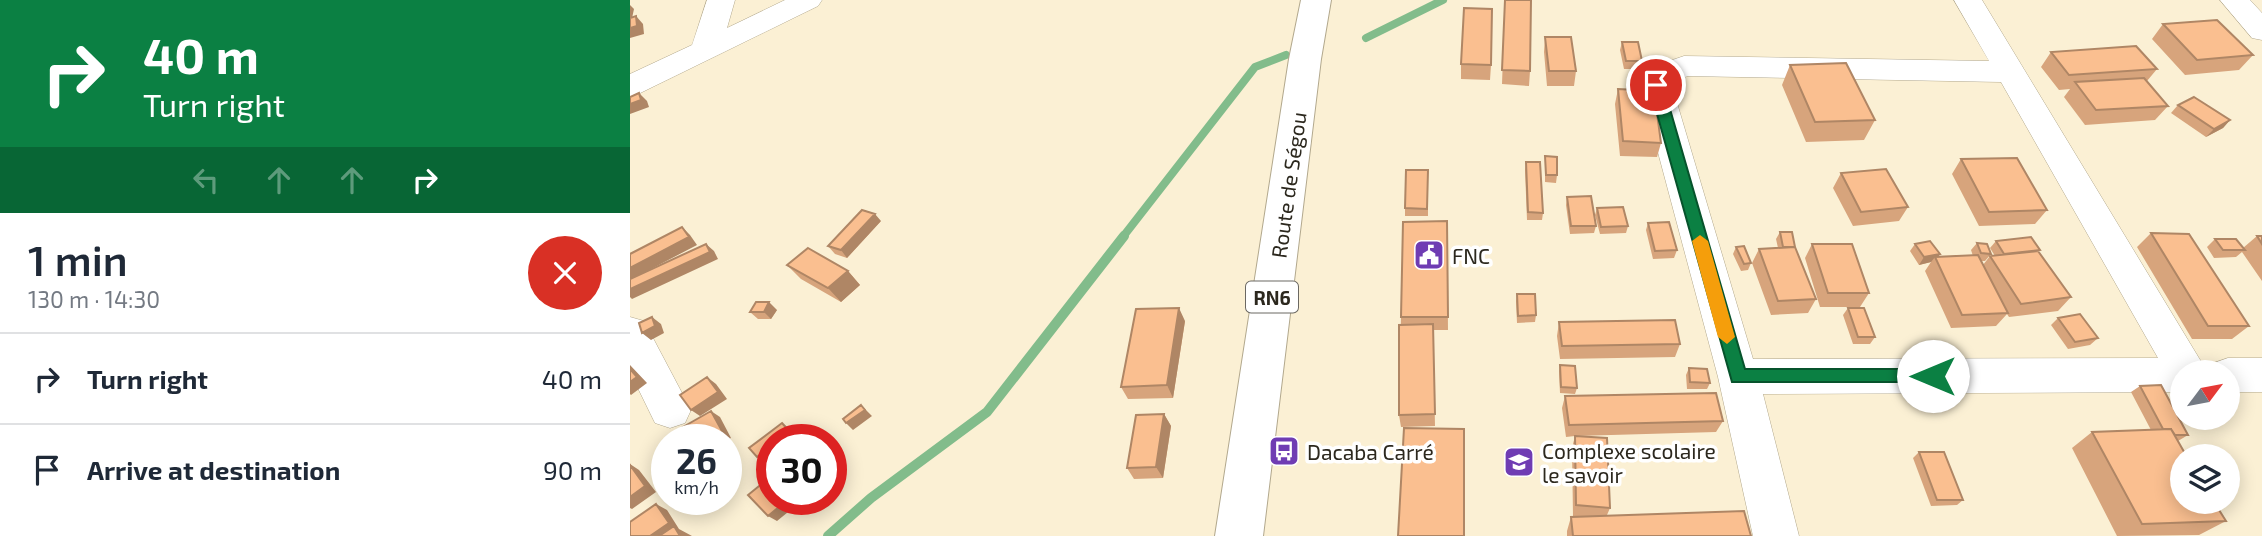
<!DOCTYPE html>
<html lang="en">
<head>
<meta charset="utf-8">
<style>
  :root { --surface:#fff; --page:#f6f6f7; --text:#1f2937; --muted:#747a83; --line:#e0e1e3 }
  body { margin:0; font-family:"Exo 2",sans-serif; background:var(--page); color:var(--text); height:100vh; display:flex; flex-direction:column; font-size:26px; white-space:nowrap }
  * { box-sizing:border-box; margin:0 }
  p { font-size:23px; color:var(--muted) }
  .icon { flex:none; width:38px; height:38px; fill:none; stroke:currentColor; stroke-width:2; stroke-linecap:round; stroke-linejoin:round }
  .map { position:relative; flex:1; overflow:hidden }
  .drawer { display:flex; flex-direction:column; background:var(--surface); width:630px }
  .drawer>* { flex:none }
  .guide { background:#0b8043; color:#fff; overflow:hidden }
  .needle { width:46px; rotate:58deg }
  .controls { position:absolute; left:1540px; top:360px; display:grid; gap:14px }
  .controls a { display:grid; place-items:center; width:70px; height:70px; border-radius:50%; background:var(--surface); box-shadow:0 4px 18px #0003; font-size:35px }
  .speed { position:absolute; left:21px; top:424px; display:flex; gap:14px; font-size:35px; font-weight:700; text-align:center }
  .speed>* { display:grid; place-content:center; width:91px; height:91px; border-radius:50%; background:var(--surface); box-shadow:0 4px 18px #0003; line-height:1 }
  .speed small { font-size:18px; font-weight:400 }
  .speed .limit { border:10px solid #d22; background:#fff; color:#111 }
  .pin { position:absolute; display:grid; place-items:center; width:60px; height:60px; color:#fff; margin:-30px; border:4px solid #fff; border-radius:50%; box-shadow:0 2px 7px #0007 }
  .me { position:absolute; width:77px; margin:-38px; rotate:270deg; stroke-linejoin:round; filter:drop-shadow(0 0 5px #0008) }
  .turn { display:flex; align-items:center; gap:24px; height:147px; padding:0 28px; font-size:32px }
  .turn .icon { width:91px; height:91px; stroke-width:2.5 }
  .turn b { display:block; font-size:49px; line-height:60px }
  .lanes { display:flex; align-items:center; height:66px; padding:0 28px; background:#0003; justify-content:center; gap:35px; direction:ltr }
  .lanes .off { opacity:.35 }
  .round { display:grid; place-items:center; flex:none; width:74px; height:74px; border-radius:37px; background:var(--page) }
  .headline { display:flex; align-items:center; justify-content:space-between; height:119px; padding:0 28px }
  h1 { font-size:42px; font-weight:600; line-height:52px }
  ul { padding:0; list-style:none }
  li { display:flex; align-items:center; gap:21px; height:91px; padding:0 28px; border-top:2px solid var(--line) }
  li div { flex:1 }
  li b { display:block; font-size:26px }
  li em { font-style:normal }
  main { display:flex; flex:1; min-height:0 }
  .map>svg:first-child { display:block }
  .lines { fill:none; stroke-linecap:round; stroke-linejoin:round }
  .stream-far1 { stroke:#82bc8b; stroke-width:8 }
  .stream { stroke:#82bc8b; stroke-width:10 }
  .minor-casing { stroke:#b2a88d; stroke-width:1 }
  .trunk-casing { stroke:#b2a88d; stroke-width:2 }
  .minor { fill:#fff; fill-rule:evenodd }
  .trunk { fill:#fff; fill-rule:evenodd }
  .wall { fill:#d7a47c }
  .shaded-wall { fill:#af8665 }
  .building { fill:#fabf90; stroke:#af8665; stroke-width:2 }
  .route { fill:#0b8043; stroke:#07532c; stroke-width:2 }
  .slow { fill:#f59e0b }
  .labels { text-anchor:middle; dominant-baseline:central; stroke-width:7; stroke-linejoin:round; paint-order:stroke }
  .shield { fill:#fff; stroke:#6b6862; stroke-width:2 }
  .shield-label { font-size:19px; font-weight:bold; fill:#2c281e }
  .street-label { font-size:21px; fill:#2c281e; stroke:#fff }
  .poi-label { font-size:21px; fill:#2c281e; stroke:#fff; text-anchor:start }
</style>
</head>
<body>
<main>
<section class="drawer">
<div class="guide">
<div class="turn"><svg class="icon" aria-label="right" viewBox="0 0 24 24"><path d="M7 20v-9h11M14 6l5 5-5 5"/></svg><div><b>40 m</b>Turn right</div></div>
<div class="lanes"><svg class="icon off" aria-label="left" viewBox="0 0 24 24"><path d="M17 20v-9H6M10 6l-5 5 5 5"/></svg><svg class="icon off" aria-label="ahead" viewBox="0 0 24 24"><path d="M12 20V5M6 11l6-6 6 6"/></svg><svg class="icon off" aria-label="ahead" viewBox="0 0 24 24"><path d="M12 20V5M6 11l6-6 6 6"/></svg><svg class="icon" aria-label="right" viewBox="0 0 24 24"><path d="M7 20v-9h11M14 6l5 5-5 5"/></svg></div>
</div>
<div class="headline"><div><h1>1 min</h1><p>130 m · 14:30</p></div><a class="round" style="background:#d93025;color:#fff"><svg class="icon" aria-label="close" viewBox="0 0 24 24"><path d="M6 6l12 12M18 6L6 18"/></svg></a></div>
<ul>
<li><svg class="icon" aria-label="right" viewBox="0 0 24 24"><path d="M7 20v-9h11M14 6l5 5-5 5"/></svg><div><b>Turn right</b></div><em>40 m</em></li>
<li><svg class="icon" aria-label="arrive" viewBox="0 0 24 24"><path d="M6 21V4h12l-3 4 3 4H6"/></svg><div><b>Arrive at destination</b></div><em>90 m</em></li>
</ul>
</section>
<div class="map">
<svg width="1632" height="536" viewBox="0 0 1632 536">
  <rect width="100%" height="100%" fill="#fbf0d4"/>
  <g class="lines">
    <path class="stream-far1" d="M736,38l77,-38
      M492,238l133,-171 31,-12"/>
    <path class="stream" d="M198,536l43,-38 116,-86 137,-176"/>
    <g class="minor-casing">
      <path id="minor" d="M77,0h28l-8,28 58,-28h37l-4,6 -188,92v-24l62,-29z
        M1324,0h28l226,373h-26v19l-419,2 36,142h-46l-35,-159 -78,-292 15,-19 29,-10 305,5zM1057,76l314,6 157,276 -405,1 -81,-273z
        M1590,0h30l12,13v27l-10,-2z
        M0,317l14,4 47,89 -6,13 -15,5 -15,-5 -25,-51z
        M1598,358h34v34h-34v-19h-19l5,-10z"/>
    </g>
    <g class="trunk-casing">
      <path id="trunk" d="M671,0h30l-10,59 -58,477h-48l74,-477z"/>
    </g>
    <use href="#minor" class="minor"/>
    <use href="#trunk" class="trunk"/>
  </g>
  <path class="wall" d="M875,0l25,71 -1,15 -27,-2z
    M1533,24l90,31 -14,15 -54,5 -33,-36z
    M915,37l31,34 -2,15h-27l-3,-34z
    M992,42l20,19 -2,8h-16l-4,-19z
    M1421,52l106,17 -10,12 21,25 -13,14 -70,5 -21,-28 6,-8 -11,1 -18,-23z
    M831,64l30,1 -1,15 -29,-1z
    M1160,65l85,55 -11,20 -58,2 -24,-57z
    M988,89l43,54 -4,14 -37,-1 -5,-52z
    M1548,105l52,15 -7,8 -17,9 -35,-24z
    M915,156l12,19 -1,8 -11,-1z
    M1331,159l86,51 -12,14 -56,2 -27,-52z
    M896,162l17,51 -1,7h-15l-2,-50z
    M798,170v46h-23v-8z
    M1211,173l67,34 -9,14 -46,5 -20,-38z
    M937,197l29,29 -2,7 -24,1 -4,-29z
    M967,208l31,18 -2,7 -26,1 -5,-19z
    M251,221l-34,37 -12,-4 -7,-8z
    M817,221l1,109h-15l2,96 -34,1 -2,-12 2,-98z
    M1018,223l29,27 -3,8 -21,1 -7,-29z
    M1150,232l15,15 21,52 -8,14 -37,2 -19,-52 7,-14 19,-1 -2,-9z
    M1521,233l98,93 -17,13h-40l-55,-92z
    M1627,236h5v45l-20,-29 -6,5 -22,1 -7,-11 8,-8 28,9z
    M1366,241l44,9 -2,1 33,46 -13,14 -49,6 -2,-3 -11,12 -45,2 -26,-57 6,-9 -12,3 -9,-14 5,-7 23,13 35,-1 -2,-6 6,-7 14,11 -6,7h-4l2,4 7,-9h5l-5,-8z
    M1182,244l57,49 -9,14h-40l-15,-49z
    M1106,247l15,16 -3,7 -7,1 -8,-17z
    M157,265l61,6 12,14 -19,17 -40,-23z
    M887,294l19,21 -1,7 -18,1 -1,-22z
    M1218,308l27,29 -5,7h-17l-10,-29z
    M147,310l-6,9h-13l-8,-7z
    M1428,318l40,20 -8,7 -22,4 -17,-24z
    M555,321l-12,77 -45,1 -7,-12z
    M929,322l121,22 -5,13 -115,2 -3,-23z
    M930,365l17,23 -2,6 -15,-1 -1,-22z
    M1059,368l21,15 -3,6h-20l-1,-14z
    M1510,386l48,49 -10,6 48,80 -27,14 -82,1 -45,-88 20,-16 59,-2 -20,-38z
    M935,396l158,25 -7,11 -140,4 34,72 -3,7 144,21h-184v-5l4,-14 11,-1h-9l-1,-68 3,-12 -9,1 -4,-29z
    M534,414l7,12 -8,52 -29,1 -7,-11z
    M1289,452l44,48 -6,5 -26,1 -18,-48z"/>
  <path class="shaded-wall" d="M0,5l4,4 -3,14h-1z
    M6,16l7,8 1,10 -14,4v-10z
    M9,93l8,8 2,6 -19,7v-10z
    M1600,120l-7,8 -17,9 8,-8z
    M245,214l6,7 -34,37 -6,-8z
    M52,227l8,8 7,10 -67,35v-12z
    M76,244l8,7 4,8 -86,40 -2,-2v-8z
    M1310,254l-4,6 -1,-3 -4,5 -12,3 5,-8z
    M218,271l12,14 -19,17 -13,-14z
    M139,302l8,8 -6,9 -7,-7z
    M549,308l6,13 -12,77 -6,-13z
    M22,317l9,7 3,9 -13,7 -9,-7z
    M0,365l17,18 -16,12 -1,-1z
    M77,377l9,7 11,15 -27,17 -9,-6z
    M231,405l11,11 -19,14 -7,-7z
    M81,411l9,6 11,21 -5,2v-1h-17z
    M534,414l7,12 -8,52 -7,-11z
    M152,423l8,6 9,9 -2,1h-16z
    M142,446v13l-6,4 -9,-6z
    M0,464l9,6 17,22 -24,17 -2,-1z
    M151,499h3l9,9 -16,13 -9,-5z
    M26,504l11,6 12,19 13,7h-42z"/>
  <path class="building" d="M875,0h26l-1,71 -28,-1z
    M834,8l28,1 -1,56 -30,-1z
    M6,16l1,10 -7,2v-10z
    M1587,20l36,35 -56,5 -34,-36z
    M915,37h26l5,34h-27z
    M992,42h16l4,19h-16z
    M1506,46l21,23 -88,6 -18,-23z
    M1216,63l29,57 -60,2 -25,-57z
    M1514,78l24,28 -72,4 -21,-28z
    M988,89l36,2 7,52 -38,-2z
    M9,93l2,7 -11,4v-7z
    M1564,97l36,23 -16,9 -36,-24z
    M915,156l12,1v18h-11z
    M1387,158l30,52 -58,2 -28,-53z
    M896,162h14l3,51 -15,-1z
    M1256,169l22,38 -47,5 -20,-39z
    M776,170h22l-1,39 -22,-1z
    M961,196l5,30h-25l-4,-29z
    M993,207l5,19 -27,1 -4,-19z
    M232,210l13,4 -34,36 -13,-4z
    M817,221l1,96h-47l2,-95z
    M1039,222l8,28 -22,1 -7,-28z
    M52,227l7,10 -59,31v-14z
    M1150,232h12l3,15h-12z
    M1521,233l38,1 60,92h-41z
    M1627,236h5v8z
    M1401,237l9,13 -36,4 -8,-13z
    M1585,239h21l9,11h-22z
    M1300,241l10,13 -16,3 -9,-13z
    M1347,243l10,1 4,10 -10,-1z
    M76,244l4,8 -80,37v-10z
    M1182,244h40l17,49h-41z
    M1114,246l7,17 -7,1 -8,-17z
    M1165,247l21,52 -38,2 -19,-52z
    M178,248l40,23 -20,17 -41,-23z
    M1408,251l33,46 -50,7 -31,-48z
    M1348,255l30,58 -46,2 -27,-58z
    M887,294h18l1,21 -18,1z
    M126,302h13l-5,10h-14z
    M549,308l-12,77 -46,2 15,-78z
    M1218,308h16l11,29h-17z
    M1450,314l18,24 -23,4 -17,-24z
    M22,317l3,9 -13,7 -3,-10z
    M1045,320l5,24 -118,2 -3,-24z
    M803,324l2,90 -36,1v-90z
    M930,365l15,1 2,22 -16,-1z
    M1059,368l18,1 3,14 -20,-1z
    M0,369l7,8 -7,5z
    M77,377l11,15 -27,18 -11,-15z
    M1531,385l27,50h-13l-4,-6h-8l-23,-43z
    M1086,393l7,28 -154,4 -4,-29z
    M231,405l4,5 -19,13 -3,-4z
    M81,411l11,20 -13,8h-19l-7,-12z
    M534,414l-8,53 -29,1 9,-53z
    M152,423l8,9 -9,7h-9v7l-15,11 -8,-9z
    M774,428l60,1v107h-66z
    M1541,429l16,28h-5v45h32l12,19 -84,3 -50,-92z
    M945,436l32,2 3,70 -34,-3z
    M1289,452h25l19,48h-26z
    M0,465l15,21 -15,11z
    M134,482l8,7v10h9l4,3 -17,14 -20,-21z
    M26,504l13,19 -19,13h-20v-14z
    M1114,511l7,25h-178l-2,-19z
    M44,526l6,10h-21z"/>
  <path class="route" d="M1026,81l7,4 82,284h188l8,7 -2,6h-207l-83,-297z"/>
  <path class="slow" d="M1070,235l8,6 27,96 -8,7 -9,-7 -26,-96z"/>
  <defs>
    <g id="civic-square" transform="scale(1.575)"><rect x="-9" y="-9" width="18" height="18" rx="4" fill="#6f3cb3" stroke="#fff"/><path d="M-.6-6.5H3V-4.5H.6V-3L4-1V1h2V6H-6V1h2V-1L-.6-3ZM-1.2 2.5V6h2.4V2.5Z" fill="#fff"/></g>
    <g id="bus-square" transform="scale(1.575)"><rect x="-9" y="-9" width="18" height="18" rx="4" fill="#6f3cb3" stroke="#fff"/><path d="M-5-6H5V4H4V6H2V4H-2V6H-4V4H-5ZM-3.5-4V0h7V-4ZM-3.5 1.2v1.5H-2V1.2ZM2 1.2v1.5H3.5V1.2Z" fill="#fff"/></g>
    <g id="school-square" transform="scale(1.575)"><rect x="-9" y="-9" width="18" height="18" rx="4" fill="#6f3cb3" stroke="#fff"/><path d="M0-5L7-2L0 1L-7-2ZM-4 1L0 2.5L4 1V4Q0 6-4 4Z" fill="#fff"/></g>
  </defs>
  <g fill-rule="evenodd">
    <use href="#civic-square" x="799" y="255"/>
    <use href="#bus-square" x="654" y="451"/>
    <use href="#school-square" x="889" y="462"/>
  </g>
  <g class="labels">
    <rect class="shield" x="616" y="281.5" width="52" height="31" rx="5"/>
    <g class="shield-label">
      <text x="642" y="297">RN6</text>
    </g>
    <g class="street-label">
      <text transform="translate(658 185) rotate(-82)">Route de Ségou</text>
    </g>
    <g class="poi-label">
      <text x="822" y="255">FNC</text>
      <text x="912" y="450">Complexe scolaire<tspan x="912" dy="24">le savoir</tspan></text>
      <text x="677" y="451">Dacaba Carré</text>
    </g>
  </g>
</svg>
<div class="controls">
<a><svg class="needle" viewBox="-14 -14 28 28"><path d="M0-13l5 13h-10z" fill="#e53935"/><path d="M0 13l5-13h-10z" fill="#747a83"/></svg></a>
<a><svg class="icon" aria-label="layers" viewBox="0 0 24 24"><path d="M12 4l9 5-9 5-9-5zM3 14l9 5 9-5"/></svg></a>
</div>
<div class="speed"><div>26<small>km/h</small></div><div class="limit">30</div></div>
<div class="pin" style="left:1026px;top:85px;background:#d93025"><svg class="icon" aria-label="arrive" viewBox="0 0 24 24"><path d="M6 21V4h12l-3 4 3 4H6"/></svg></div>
<svg class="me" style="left:1303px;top:376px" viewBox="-20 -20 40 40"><circle r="19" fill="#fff"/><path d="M0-13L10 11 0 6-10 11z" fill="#0b8043"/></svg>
</div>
</main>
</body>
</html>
